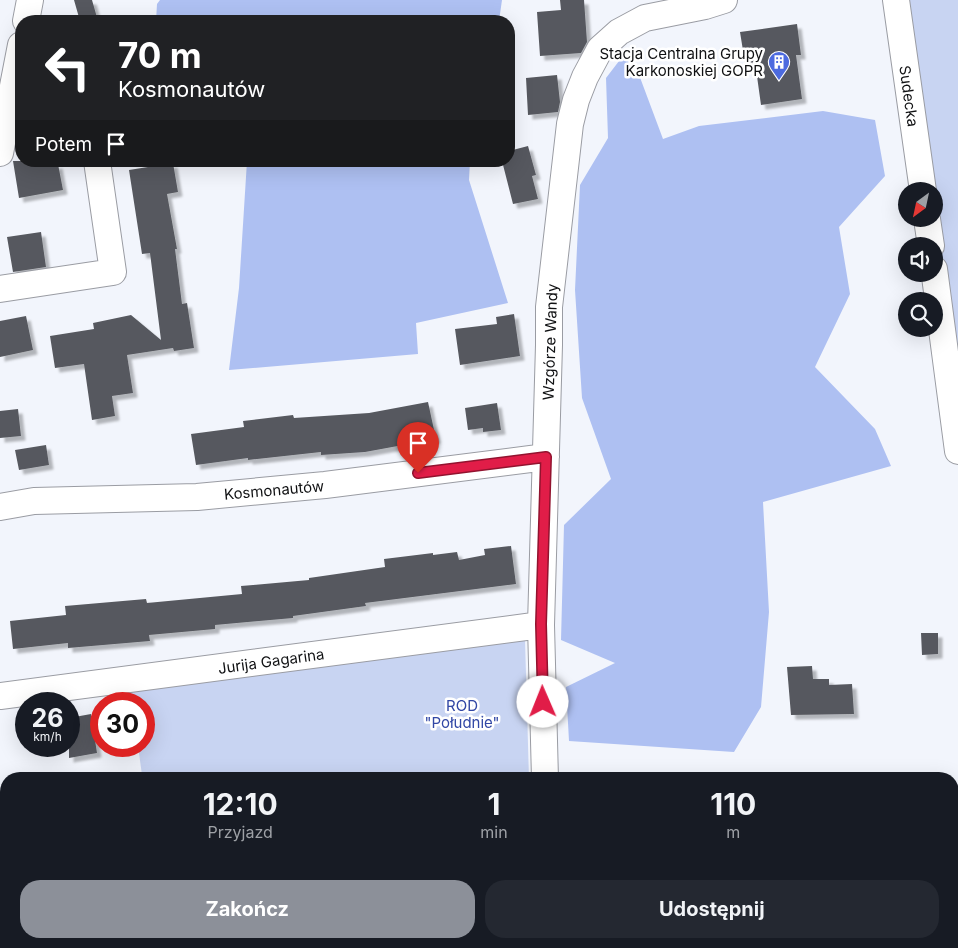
<!DOCTYPE html>
<html lang="pl">
<head>
<meta charset="utf-8">
<style>
  :root { --surface:#171b24; --page:#242831; --text:#f1f3f6; --muted:#9ea1a6; --accent:#8c9099 }
  body { margin:0; font-family:Inter,sans-serif; background:var(--page); color:var(--text); height:100vh; display:flex; flex-direction:column; font-size:19px; white-space:nowrap }
  * { box-sizing:border-box; margin:0 }
  p { font-size:16px; color:var(--muted) }
  .icon { flex:none; width:28px; height:28px; fill:none; stroke:currentColor; stroke-width:2; stroke-linecap:round; stroke-linejoin:round }
  .map { position:relative; flex:1; overflow:hidden }
  .details { position:absolute; left:0px; top:772px; width:959px; height:176px; display:flex; flex-direction:column; background:var(--surface); border-radius:20px 20px 0 0; box-shadow:0 5px 20px #0002 }
  .details>* { flex:none }
  .hud { position:absolute; left:15px; top:15px; width:500px; height:152px; border-radius:20px; box-shadow:0 5px 20px #0002; background:#202124; color:#fff; overflow:hidden }
  .needle { width:32px; rotate:213deg }
  .buttons { position:absolute; left:898px; top:182px; display:grid; gap:10px }
  .buttons a { display:grid; place-items:center; width:45px; height:45px; border-radius:50%; background:var(--surface); box-shadow:0 5px 20px #0002; font-size:25px }
  .speed { position:absolute; left:15px; top:692px; display:flex; gap:10px; font-size:25px; font-weight:700; text-align:center }
  .speed>* { display:grid; place-content:center; width:65px; height:65px; border-radius:50%; background:var(--surface); box-shadow:0 5px 20px #0002; line-height:1 }
  .speed small { font-size:12px; font-weight:400 }
  .speed .limit { border:8px solid #d22; background:#fff; color:#111 }
  .pin { position:absolute; display:grid; place-items:center; width:42px; height:42px; color:#fff; margin:-51px -21px; border-radius:50% 50% 50% 0; rotate:-45deg; box-shadow:0 0 5px #0007 }
  .pin .icon { rotate:45deg }
  .me { position:absolute; width:55px; margin:-28px; rotate:359deg; stroke-linejoin:round; filter:drop-shadow(0 0 4px #0008) }
  .turn { display:flex; align-items:center; gap:18px; height:105px; padding:0 20px; font-size:22px }
  .turn .icon { width:65px; height:65px; stroke-width:2.5 }
  .turn b { display:block; font-size:35px; line-height:42px }
  .then { display:flex; align-items:center; height:48px; padding:0 20px; background:#0003; gap:10px; font-size:19px }
  .eta { display:flex; justify-content:space-evenly; align-items:center; height:85px; text-align:center }
  .eta b { font-size:30px; font-weight:700; line-height:35px }
  .action { display:flex; gap:10px; margin-top:auto; padding:10px 20px }
  .action a { flex:1; height:58px; border-radius:20px; background:var(--accent); color:#fff; font-size:20px; font-weight:700; line-height:58px; text-align:center }
  .action a+a { background:var(--page); color:var(--text) }
  .map>svg:first-child { display:block }
  .green { fill:#c8d4f2 }
  .forest { fill:#aec0f2 }
  .building { fill:#57595f; filter:url(#shadow) }
  .lines { fill:none; stroke-linecap:round; stroke-linejoin:round }
  .minor-casing { stroke:#9a9ca3; stroke-width:28 }
  .minor { stroke:#fff; stroke-width:26 }
  .route-casing { stroke:#92132f; stroke-width:12 }
  .route { stroke:#e11d48; stroke-width:9 }
  .labels { text-anchor:middle; dominant-baseline:central; stroke-width:5; stroke-linejoin:round; paint-order:stroke }
  .poi-label { font-size:15px; fill:#101113; stroke:#fff; text-anchor:end }
  .street-label { font-size:15px; fill:#101113; stroke:#fff }
  .park-label { font-size:15px; fill:#3147a5; stroke:#fff }
</style>
</head>
<body>
<div class="map">
<svg width="958" height="948" viewBox="0 0 958 948">
  <defs>
    <filter id="shadow"><feDropShadow dx="4.5" dy="4.5" stdDeviation="1" flood-color="#0004"/></filter>
  </defs>
  <rect width="100%" height="100%" fill="#f2f5fc"/>
  <path class="green" d="M896,0h62v451l-24,-232v-28z
    M525,640l4,139h-415l28,-4 -4,-29h6v-42h-12l-2,-12z
    M6,792v150h528v6h-534v-155z"/>
  <path class="forest" d="M160,0h342l-3,21h-343l1,-17z
    M629,48l34,91 36,-13 124,-15 52,9 10,56 -46,51 11,67 -35,73 60,62 16,37 -128,36 6,110 -8,95 -27,45 -165,-11 -3,-54 49,-24 -54,-23 3,-115 47,-46 -29,-81 -7,-108 5,-105 28,-47 -2,-60z
    M247,161h223l-1,19 39,123 -92,20 2,31 -189,16 10,-82z"/>
  <path class="building" d="M74,0h18l6,21h-18z
    M560,0h24l3,42 -6,11 -41,3 -3,-44 24,-2z
    M797,24l4,31h-5l6,44 -41,6 -6,-43 -10,1 -5,-31z
    M557,75l3,27 -2,10 -30,3 -2,-37z
    M528,146l8,29 -4,1 6,23 -25,5 -11,-43h7v-10z
    M13,161h28l1,6 16,-3 5,26 -44,8z
    M173,163l5,29 -11,2 10,55h-2l7,55 5,-1 7,45 -20,3 -1,-3 -46,7 6,38 -21,3 3,20 -23,4 -8,-56 -29,4 -5,-32 44,-7 -1,-6 38,-8 30,25 -11,-87 -8,1 -13,-84z
    M41,232l5,35 -33,5 -6,-35z
    M514,314l6,42 -60,9 -5,-36 42,-5 -1,-7z
    M26,316l7,34 -33,7v-36z
    M428,402l8,37 -71,13 -44,3v-3l-73,8v-2l-52,7 -5,-31 53,-7 -1,-6 50,-6 1,3 75,-5z
    M497,403l4,27 -18,2v-4l-15,2 -3,-22z
    M18,409l3,27 -21,2v-27z
    M46,445l3,20 -30,5 -4,-20z
    M511,546l5,38 -151,19 1,3 -73,10v2l-78,7v4l-66,6 1,6 -82,7v-5l-55,6 -3,-28 56,-6 -1,-9 81,-7 1,4 95,-9 -1,-8 68,-6v-2l76,-11 -1,-8 49,-6v2l24,-3 2,8 26,-5 -1,-6z
    M921,633h17v21l-16,1z
    M812,666l1,13h16v6l23,-1 2,30 -63,1 -4,-48z
    M91,714l6,39 -28,5v-40z"/>
  <g class="lines">
    <g class="minor-casing">
      <path id="minor" d="M896,0l27,191
        M26,21l4,-21
        M0,153l21,-108
        M927,219l4,27
        M934,269l24,182
        M0,289l113,-17 -16,-111
        M0,507l34,-6 163,-4 128,-12 221,-28
        M0,696l541,-71
        M545,779l-4,-154 8,-280v-38l21,-183 6,-24 9,-23 15,-28 19,-17 26,-14 60,-12 19,-6
        M549,942v6"/>
    </g>
    <use href="#minor" class="minor"/>
  </g>
  <g class="lines">
    <g class="route-casing">
      <path id="route" d="M418,473l128,-16 -5,167 2,78"/>
    </g>
    <use href="#route" class="route"/>
  </g>
  <defs>
    <g id="building-pin" transform="scale(1.125)"><path d="M0 17L-7.5 6A9.5 9.5 0 1 1 7.5 6Z" fill="#4c6adf" stroke="#fff"/><path d="M-4-6H4V6H1V3H-1V6H-4ZM-2.5-4.3h1.7v1.8h-1.7ZM.8-4.3h1.7v1.8H.8ZM-2.5-1h1.7V.8h-1.7ZM.8-1h1.7V.8H.8Z" fill="#fff"/></g>
  </defs>
  <g fill-rule="evenodd">
    <use href="#building-pin" x="779" y="62"/>
  </g>
  <g class="labels">
    <g class="poi-label">
      <text x="763" y="53">Stacja Centralna Grupy<tspan x="763" dy="17">Karkonoskiej GOPR</tspan></text>
    </g>
    <g class="street-label">
      <text transform="translate(909 96) rotate(82)">Sudecka</text>
      <text transform="translate(550 342) rotate(-88)">Wzgórze Wandy</text>
      <text transform="translate(274 490) rotate(-5)">Kosmonautów</text>
      <text transform="translate(271 661) rotate(-8)">Jurija Gagarina</text>
    </g>
    <g class="park-label">
      <text x="462" y="705">ROD<tspan x="462" dy="17">"Południe"</tspan></text>
    </g>
  </g>
</svg>
<div class="buttons">
<a><svg class="needle" viewBox="-14 -14 28 28"><path d="M0-13l5 13h-10z" fill="#e53935"/><path d="M0 13l5-13h-10z" fill="#9ea1a6"/></svg></a>
<a><svg class="icon" aria-label="sound" viewBox="0 0 24 24"><path d="M4 9h4l5-4v14l-5-4H4zM17 9q2 3 0 6"/></svg></a>
<a><svg class="icon" aria-label="search" viewBox="0 0 24 24"><circle cx="10" cy="10" r="6"/><path d="M15 15l6 6"/></svg></a>
</div>
<div class="speed"><div>26<small>km/h</small></div><div class="limit">30</div></div>
<div class="pin" style="left:418px;top:473px;background:#d93025"><svg class="icon" aria-label="arrive" viewBox="0 0 24 24"><path d="M6 21V4h12l-3 4 3 4H6"/></svg></div>
<svg class="me" style="left:543px;top:702px" viewBox="-20 -20 40 40"><circle r="19" fill="#fff"/><path d="M0-13L10 11 0 6-10 11z" fill="#e11d48"/></svg>
<div class="hud">
<div class="turn"><svg class="icon" aria-label="left" viewBox="0 0 24 24"><path d="M17 20v-9H6M10 6l-5 5 5 5"/></svg><div><b>70 m</b>Kosmonautów</div></div>
<div class="then">Potem<svg class="icon" aria-label="arrive" viewBox="0 0 24 24"><path d="M6 21V4h12l-3 4 3 4H6"/></svg></div>
</div>
<section class="details">
<div class="eta">
<div><b>12:10</b><p>Przyjazd</p></div>
<div><b>1</b><p>min</p></div>
<div><b>110</b><p>m</p></div>
</div>
<div class="action"><a>Zakończ</a><a>Udostępnij</a></div>
</section>
</div>
</body>
</html>
